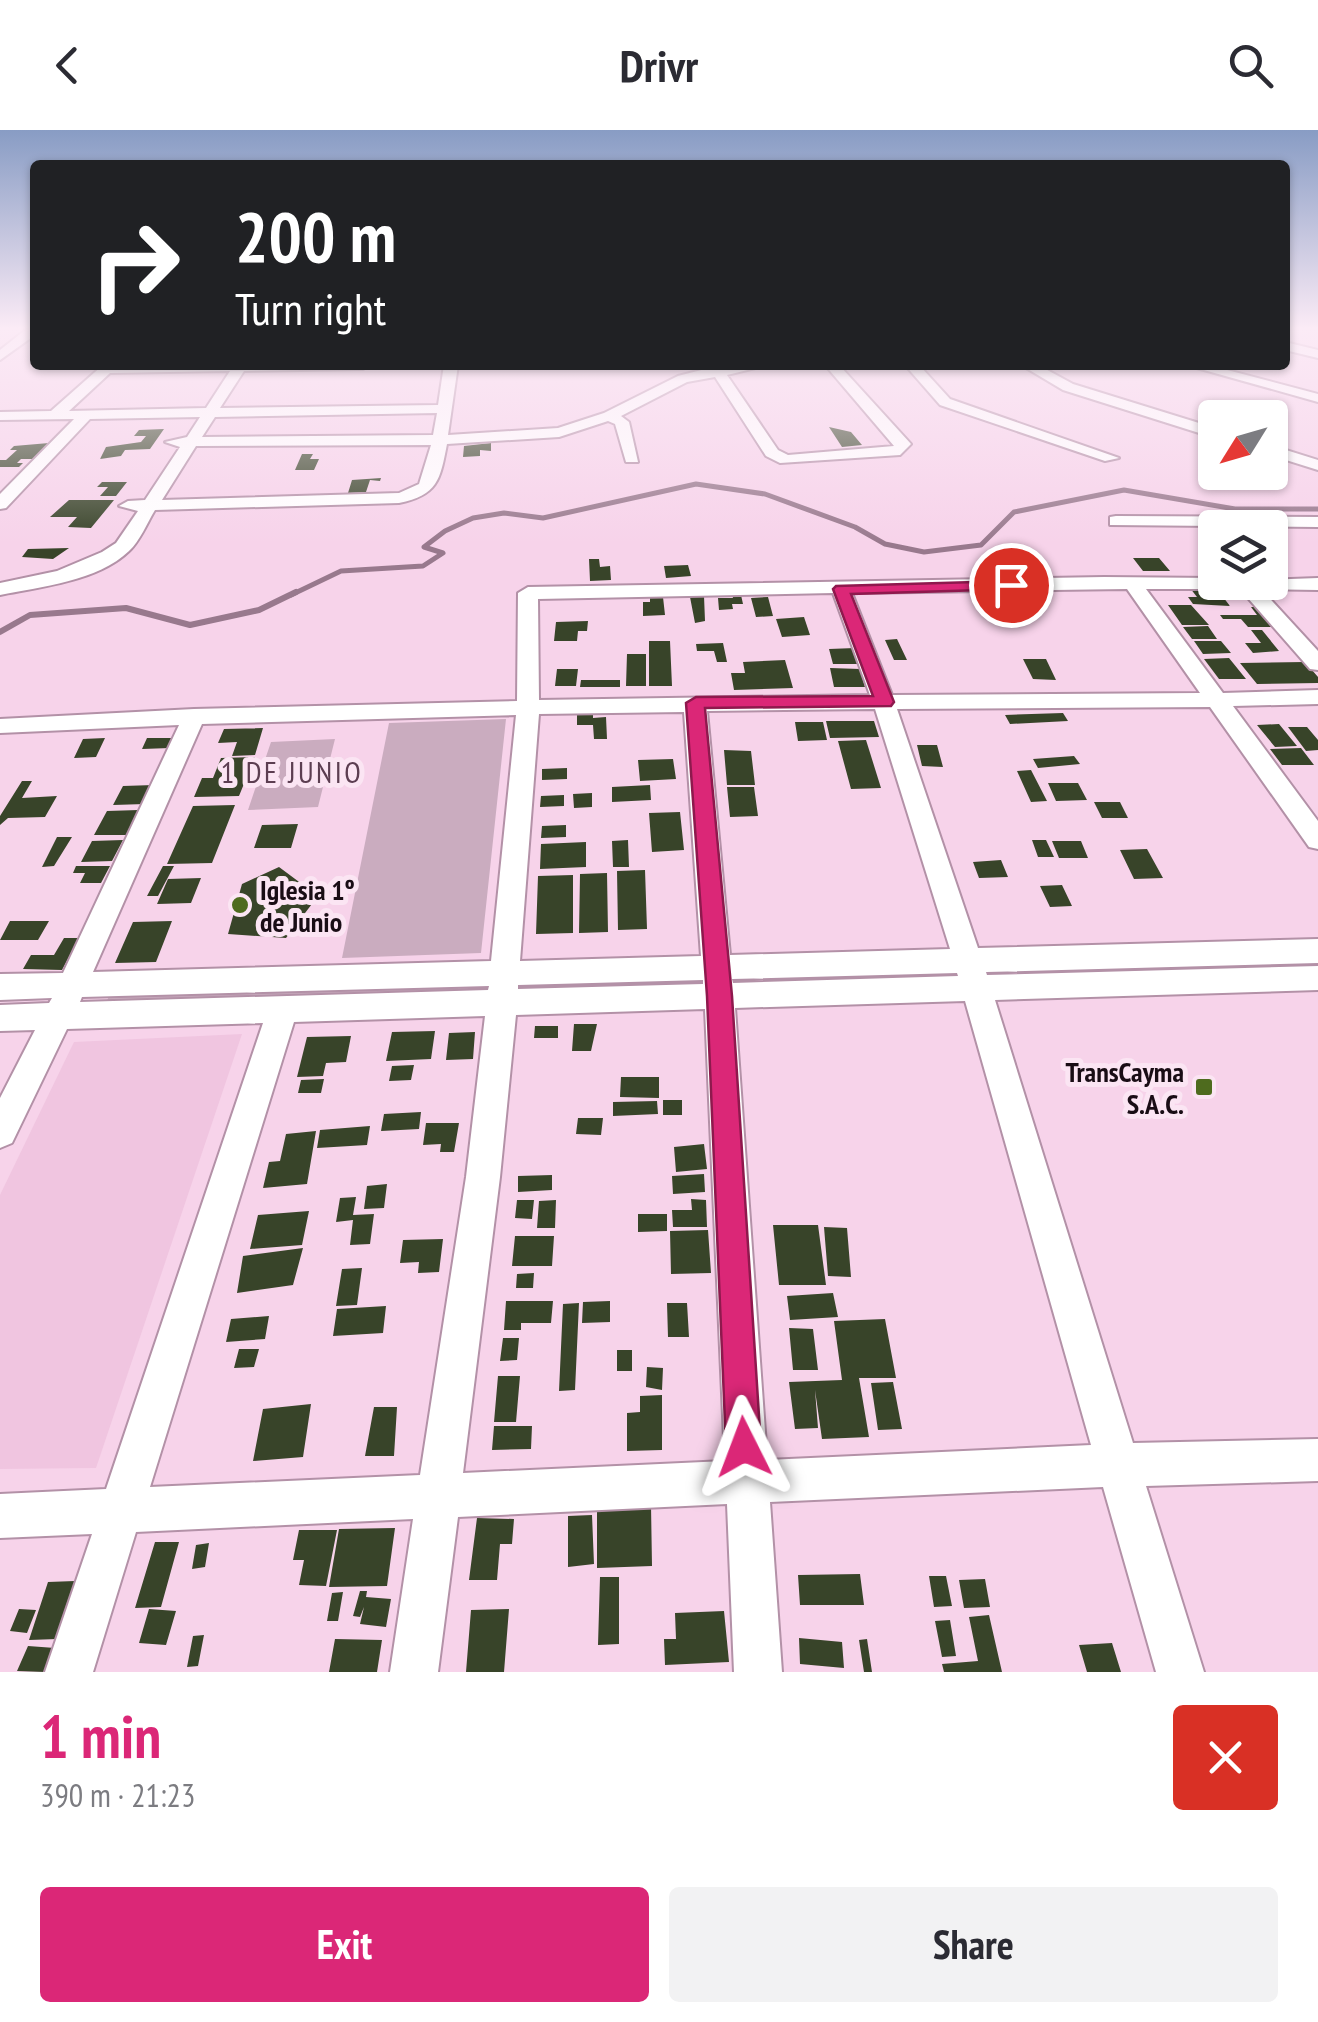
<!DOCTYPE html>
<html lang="en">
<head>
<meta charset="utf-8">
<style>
  :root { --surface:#fff; --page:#f2f2f3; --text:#2b2b33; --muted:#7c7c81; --accent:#db2777 }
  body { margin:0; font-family:"PT Sans Narrow",sans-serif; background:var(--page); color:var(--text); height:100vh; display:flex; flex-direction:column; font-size:38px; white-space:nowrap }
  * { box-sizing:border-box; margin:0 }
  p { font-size:32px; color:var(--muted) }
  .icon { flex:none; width:55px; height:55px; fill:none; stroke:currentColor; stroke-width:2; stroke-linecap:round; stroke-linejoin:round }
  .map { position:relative; height:1542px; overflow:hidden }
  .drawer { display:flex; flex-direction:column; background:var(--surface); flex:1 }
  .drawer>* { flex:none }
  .banner { position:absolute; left:30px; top:30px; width:1260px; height:210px; border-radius:10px; box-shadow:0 2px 8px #0004; background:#202124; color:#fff; overflow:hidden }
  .needle { width:65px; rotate:233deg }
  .buttons { position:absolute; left:1198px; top:270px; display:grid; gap:20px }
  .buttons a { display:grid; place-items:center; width:90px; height:90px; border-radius:10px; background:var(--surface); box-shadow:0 2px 8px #0004; font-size:50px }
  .pin { position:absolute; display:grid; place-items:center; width:85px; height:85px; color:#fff; margin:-42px; border:5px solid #fff; border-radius:50%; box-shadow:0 2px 10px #0007 }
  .me { position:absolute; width:110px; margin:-55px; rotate:357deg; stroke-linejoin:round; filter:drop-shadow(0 0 8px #0008) }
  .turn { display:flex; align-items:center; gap:35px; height:210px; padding:0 40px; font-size:45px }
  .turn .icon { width:130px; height:130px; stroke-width:2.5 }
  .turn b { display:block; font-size:70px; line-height:85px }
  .round { display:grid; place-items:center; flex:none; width:105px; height:105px; border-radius:10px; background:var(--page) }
  .head { display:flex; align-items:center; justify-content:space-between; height:170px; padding:0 40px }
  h1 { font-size:60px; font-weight:600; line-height:75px; color:var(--accent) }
  .action { display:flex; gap:20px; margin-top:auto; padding:20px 40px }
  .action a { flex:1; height:115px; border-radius:10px; background:var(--accent); color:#fff; font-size:40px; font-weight:600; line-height:115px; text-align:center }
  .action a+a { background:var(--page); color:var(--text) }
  header { display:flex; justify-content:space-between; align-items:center; height:130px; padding:0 40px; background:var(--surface); font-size:45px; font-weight:600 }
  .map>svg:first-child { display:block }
  .built { fill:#f0c5e0 }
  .green { fill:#caacbf }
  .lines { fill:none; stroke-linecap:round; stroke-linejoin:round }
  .stream-far1 { stroke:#98798d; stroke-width:5 }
  .stream { stroke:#98798d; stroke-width:6 }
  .building { fill:#384429 }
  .minor-casing { stroke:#b391a7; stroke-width:4 }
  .minor { fill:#fff; fill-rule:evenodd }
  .route { fill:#db2777; stroke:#8e194d; stroke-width:2.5 }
  .poi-dot { fill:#4e6b1e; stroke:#fbe5f3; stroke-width:4 }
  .labels { text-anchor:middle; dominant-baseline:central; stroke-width:10; stroke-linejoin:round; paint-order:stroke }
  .poi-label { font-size:28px; font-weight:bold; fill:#190d15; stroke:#fbe5f3; text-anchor:start }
  .neighbourhood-label { font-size:30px; letter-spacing:2.5px; fill:#5c3e51; stroke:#fbe5f3 }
</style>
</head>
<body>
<header><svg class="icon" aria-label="back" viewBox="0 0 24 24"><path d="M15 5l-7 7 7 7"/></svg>Drivr<svg class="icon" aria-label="search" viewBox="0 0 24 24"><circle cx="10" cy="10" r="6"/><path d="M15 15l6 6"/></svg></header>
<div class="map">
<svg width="1318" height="1542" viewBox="0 0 1318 1542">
  <rect width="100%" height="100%" fill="#f7d3ea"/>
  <path class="built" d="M242,904l-146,434 -96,1v-274l74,-153z"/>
  <path class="green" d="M506,589l-25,234 -139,5 47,-235z
    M335,609l-17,68 -70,3 23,-68z
    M459,853l-2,10 -352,12 5,-11z"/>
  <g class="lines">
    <path class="stream-far1" d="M291,465l50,-24 82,-5 20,-13 -19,-6 21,-16 28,-13 31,-5 39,5 153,-34 69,10 90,33 30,17 39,8 57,-7 33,-33 110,-22 111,19h83"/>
    <path class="stream" d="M0,502l30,-17 96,-7 64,17 69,-15 37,-18"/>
  </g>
  <path class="building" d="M829,297l22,5 11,13 -20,2z
    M164,299l-14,20 -25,1 -4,6 -21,3 6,-12 35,-5 5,-6h-12l5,-6z
    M49,313l-15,16h-13l-4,4h6l-4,4h-19v-7h6l11,-10h-7l4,-4z
    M491,313v8l-11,-1v6l-17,1 1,-11z
    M302,324h11l-3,5h9l-5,11h-19z
    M381,348l-1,3 -10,-1 -4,12 -18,1 4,-13z
    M102,352h25l-11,14h-16l8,-9h-11z
    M69,370h45l-23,28 -23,-1 9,-10h-27z
    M69,418l-16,11 -31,-2 6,-8z
    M1133,428h26l11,13h-27z
    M589,429h10l1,8 10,-1 1,14 -21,1z
    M688,435l3,11 -25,2 -2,-12z
    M1190,458h26l14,18 -37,-2 -5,-7h9z
    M732,465h9l2,9h-11l1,5 -14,1 -1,-12h15z
    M704,466l1,25 -10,2 -5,-26z
    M650,467h13l2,18 -22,1v-14h7z
    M768,467l5,19 -17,1 -5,-19z
    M1168,475h23l18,20h-27z
    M1251,477h8l17,20h-28l-7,-8h-18l-3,-4h37z
    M804,487l6,18 -28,2 -6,-18z
    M588,491l-1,10h-9l-1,10h-23l2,-19z
    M1208,496l9,13h-25l-9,-12z
    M1251,500h11l17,21 -26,2 -8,-10h16z
    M897,509l10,21h-13l-9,-20z
    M649,511h21l2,45h-23z
    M1194,511h27l10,12 -28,1z
    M723,513l4,19h-10l-3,-11h-17l-1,-7z
    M855,518l5,16h-27l-4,-15z
    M627,524h19v32h-20z
    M1229,528l17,21h-27l-15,-20z
    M1023,529h23l10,21 -23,-1z
    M785,530l8,28 -59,2 -3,-17h14l-2,-11z
    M1305,532l13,15v6l-61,1 -17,-21z
    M830,538l30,1 5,18h-31z
    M557,539h21l-2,17h-21z
    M581,550h39v7h-40z
    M577,582h16v6l13,-1 1,22h-13l-1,-14h-16z
    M1063,583l5,8 -58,3 -5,-9z
    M826,591h48l5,16 -49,1z
    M795,592h28l4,18 -29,1z
    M1279,594l18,22 -22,1 -18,-22z
    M1288,597h19l11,13v10l-12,1z
    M263,598l-8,27 -23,1 5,-14 -19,1 6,-14z
    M105,608l-9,19 -22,1 9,-19z
    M147,608h28l-5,10 -28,1z
    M866,610l15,48 -30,1 -13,-48z
    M917,615h20l6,22 -21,-1z
    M1301,618l13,17h-32l-12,-16z
    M724,620l27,1 4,34h-28z
    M1074,626l6,8 -42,4 -5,-9z
    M255,627l-16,39 -45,1 8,-19h11l8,-20z
    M673,629l3,20 -36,2 -2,-21z
    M567,638v11l-25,1v-11z
    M1031,640l16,31 -16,1 -14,-31z
    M22,651h10l-10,17 35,-2 -12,21 -37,1 -8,7v-9z
    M1048,653h30l9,17 -31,1z
    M154,655l-9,19 -32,1 10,-19z
    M650,655l1,15 -39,2v-15z
    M727,657h27l4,29 -28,1z
    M592,663v14l-18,1 -1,-14z
    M564,665v11l-24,1 1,-11z
    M1094,672h26l8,16h-26z
    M235,675l-23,58 -45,1 26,-58z
    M139,680l-12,25h-33l13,-24z
    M680,682l4,38 -32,2 -3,-39z
    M298,694l-7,24h-37l8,-23z
    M566,695v12l-25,1 1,-12z
    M57,707h15l-18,29 -12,1z
    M123,710l-11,21 -31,1 11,-21z
    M628,710l1,27h-16l-1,-26z
    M1032,710h14l8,17h-16z
    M1052,711h29l7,17h-29z
    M586,712v25l-46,2 1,-25z
    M1147,719l16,29 -29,1 -14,-29z
    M1001,730l7,17 -29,1 -6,-16z
    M76,736h34l-9,17h-21l5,-10h-12z
    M163,736h11l-16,30h-11z
    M279,737l39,29 -32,42 -58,-4 14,-50z
    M645,740l2,59 -29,1 -1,-59z
    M607,743l1,59 -29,1 1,-59z
    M573,745v58l-37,1 2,-58z
    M201,748l-10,25 -34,1 11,-25z
    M1062,755l10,21 -22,1 -10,-21z
    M10,791h39l-11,19h-38z
    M172,791l-16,41 -41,1 18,-41z
    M64,808h15l-17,32 -39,-1 8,-14h23z
    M574,894h23l-6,27h-19z
    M535,896h23v12h-24z
    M435,901l-4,28 -45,2 6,-29z
    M475,902l-2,27 -27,1 3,-27z
    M351,906l-5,26 -20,1 -3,13 -26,1 10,-40z
    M414,935l-3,15 -22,1 3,-15z
    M621,947h38v21l-39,-1z
    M324,949l-3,14h-23l3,-13z
    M663,970h19v15h-19z
    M657,971l1,13 -45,2v-14z
    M421,982l-2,17 -38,2 3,-17z
    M578,988h25l-2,17 -25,-1z
    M426,993h33l-5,29h-14l1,-8 -18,1z
    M370,996l-3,19 -50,3 3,-18z
    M316,1001l-9,53 -44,4 6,-26 11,-1 6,-27z
    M704,1014l3,25 -31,3 -2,-25z
    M704,1044l1,18 -32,2 -1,-18z
    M552,1045v15l-34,2v-16z
    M387,1054l-3,24 -20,1 3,-23z
    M356,1067l-3,18 21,-1 -4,30 -20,1 3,-25 -17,2 4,-24z
    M691,1069l15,1 1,27h-34l-1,-17h20z
    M517,1070h17l-2,19 -17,-1z
    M556,1070l-1,28h-18l2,-27z
    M309,1081l-7,34 -52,4 8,-34z
    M638,1084h29v17l-29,1z
    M773,1095h45l8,60h-47z
    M824,1097l23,1 4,49 -23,-1z
    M708,1100l3,43 -40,1 -1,-43z
    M515,1106h39l-2,30h-40z
    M443,1109l-4,33 -21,1 1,-11 -19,1 3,-23z
    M303,1118l-10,37 -56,8 6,-37z
    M362,1138l-5,37 -21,1 6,-37z
    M534,1143l-1,15h-17l1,-14z
    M833,1163l5,24 -48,3 -3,-24z
    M506,1171h47l-2,22h-30v7h-17z
    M610,1171v21l-28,1 1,-21z
    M579,1173l-4,87 -16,1 4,-87z
    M667,1173h20l2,34h-21z
    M386,1176l-3,27 -50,3 4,-27z
    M269,1186l-4,23 -39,3 5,-23z
    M885,1189l11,59h-37l10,59 -47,2 -7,-49 3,38 -23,1 -6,-47 53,-2 -8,-59z
    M789,1198l24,1 5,41h-25z
    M503,1208h16l-2,22 -17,1z
    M239,1219h20l-5,18 -20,1z
    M617,1220h15v21h-15z
    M647,1237l16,1 -1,22 -16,-3z
    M498,1246h22l-4,46h-22z
    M893,1252l9,47 -24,1 -7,-47z
    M662,1265v55l-35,1v-38l13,-1v-16z
    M311,1274l-8,53 -50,4 10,-52z
    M374,1277h23l-3,49h-29z
    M494,1296h38l-1,23 -39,1z
    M651,1375l1,61 -55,2v-60z
    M592,1385l2,49 -26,3v-51z
    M477,1388l37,1 -2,25h-12l-3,36h-28z
    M395,1398l-8,58 -58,1 10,-58z
    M299,1400h38l-11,56 -27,-1 5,-25h-11z
    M155,1412h24l-18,65 -26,1z
    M209,1413l-4,24 -13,2 4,-24z
    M860,1444l4,31h-64l-2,-30z
    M929,1446h17l6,30 -18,1z
    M600,1447h19v67l-21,1z
    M985,1449l5,28 -26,1 -5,-28z
    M75,1451l-18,58 -28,1 19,-58z
    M360,1461h7l-1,6 25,2 -5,28 -26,-3 4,-17 -4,10 -7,-1z
    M343,1462l-5,29h-11l5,-28z
    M19,1479l17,1 -9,23 -17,-2z
    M149,1479l27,2 -10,34 -27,-2z
    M509,1479l-5,63h-38l5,-62z
    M724,1481l5,51 -64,3 -1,-26h12l-1,-26z
    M989,1485l13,57h-58l-2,-8 36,-3 -9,-44z
    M950,1490l6,36 -14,1 -7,-36z
    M204,1505l-6,31 -11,1 6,-31z
    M799,1508l43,4 2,26 -44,-4z
    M335,1509l47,1 -5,32h-48z
    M867,1509l5,33h-8l-5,-32z
    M1112,1513l9,29h-34l-8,-27z
    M28,1516l27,2 -10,24 -28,-1z"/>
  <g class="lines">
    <g class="minor-casing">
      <path id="minor" d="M29,197h6v8l-35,25v-10z
        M1285,212l33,8v8l-33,-8z
        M103,235h267l-7,4 -119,2 -24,37 218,-3 6,-40h14l-10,70 110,-7 46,-15 74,-37 39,-10 51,-1 -41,10 51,75 10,5 106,-9 -69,-81h14l72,79 -11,11 -120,8 -14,-7 -51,-79 -28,5 -66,34 8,6 9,40h-12l-11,-38 -7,-3 -49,16 -112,7c-7,36 -9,51 -48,59l-244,7c-8,13 -15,31 -26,41 -31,30 -89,36 -129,44v-12l57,-12 45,-19 14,-9 22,-32 -19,-5 9,-5 17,-1 35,-53 -15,-5 22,-5 13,-20 -110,2 -84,89 -6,1v-15l74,-75 -74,1v-8l51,-1zM230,241l-24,37 -137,3 41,-38zM437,283l-4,22 -231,2 13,-20zM431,315l-12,39 -20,9 -237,7 34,-54z
        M905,235h14l31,34 169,59 -14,3 -165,-56z
        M1021,235h17l35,19 142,44v10l-152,-48z
        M1186,235h22l110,29v8z
        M1270,315l48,15v10l-48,-15z
        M1116,386l202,1v10l-208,-2v-8z
        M1104,447l111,1v4l103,-4v12l-57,-1 57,62v19l-8,-1 -70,-80h-94l77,104 95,-3v14l-85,2 85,115v28l-9,-2 -99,-140 -313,2 81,239 340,-9v24l-332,9 1,3 331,-9v24l-323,10 138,443 185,-4v42l-172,5 58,186h-48l-53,-185 -333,15 12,170h-48l-7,-168 -269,13 -20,155h-48l23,-153 -277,13 -43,140h-48l47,-138 -92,4v-44l106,-5 157,-466 -196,6 -55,114 -12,5v-50l35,-68 -35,1v-26l49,-2 3,-5 -52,2v-26l63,-1 116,-248 -179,8v-14l194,-10 323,-8 1,-108 10,-6zM1127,459l73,104 -308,2 -40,-102zM833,463l37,102 -331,5 -1,-101zM875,579l75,240 -220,6 -23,-244zM684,582l17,244 -181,5 19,-247zM516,585l-25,246 -398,11 109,-248zM957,843l1,3 -225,7 -1,-4zM703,850v4l-185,5v-4zM489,856l-1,4 -408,12 2,-5zM965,871l126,444 -324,15 -32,-452zM705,879l20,452 -262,12 37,-296 16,-162zM485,886l-19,161 -46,298 -270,12 144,-465z"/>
    </g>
    <use href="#minor" class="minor"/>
  </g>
  <linearGradient id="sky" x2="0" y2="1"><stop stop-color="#889cc4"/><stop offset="0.48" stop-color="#fbebf6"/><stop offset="1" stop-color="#fbebf6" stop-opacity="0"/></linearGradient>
  <rect width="1318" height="413" fill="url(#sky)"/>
  <path class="route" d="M1011,451l5,1v7l-165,5 43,108 -3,4 -186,2 27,288 29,451 -5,13 -12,5 -13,-5 -5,-13 -19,-451 -21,-293 10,-6 177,-1 -40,-107 3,-3z"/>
  <g class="poi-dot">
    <circle cx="240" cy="775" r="10"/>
    <rect x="1194" y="947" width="20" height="20" rx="5"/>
  </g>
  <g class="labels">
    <g class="poi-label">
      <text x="260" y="759">Iglesia 1º<tspan x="260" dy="32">de Junio</tspan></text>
      <text x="1184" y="941" text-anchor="end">TransCayma<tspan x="1184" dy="32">S.A.C.</tspan></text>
    </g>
    <g class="neighbourhood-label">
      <text x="292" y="641">1 DE JUNIO</text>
    </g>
  </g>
</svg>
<div class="buttons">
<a><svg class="needle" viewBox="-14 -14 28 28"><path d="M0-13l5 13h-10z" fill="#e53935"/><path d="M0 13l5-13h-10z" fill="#7c7c81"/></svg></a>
<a><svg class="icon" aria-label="layers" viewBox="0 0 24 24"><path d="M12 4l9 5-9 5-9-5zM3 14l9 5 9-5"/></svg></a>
</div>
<div class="pin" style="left:1011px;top:455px;background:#d93025"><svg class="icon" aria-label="arrive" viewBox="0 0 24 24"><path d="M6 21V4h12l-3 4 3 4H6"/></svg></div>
<svg class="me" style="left:744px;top:1317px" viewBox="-20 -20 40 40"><path d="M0-17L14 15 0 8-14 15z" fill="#db2777" stroke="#fff" stroke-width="4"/></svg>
<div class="banner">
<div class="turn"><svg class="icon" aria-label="right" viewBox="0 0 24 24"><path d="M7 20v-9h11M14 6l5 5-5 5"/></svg><div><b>200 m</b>Turn right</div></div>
</div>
</div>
<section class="drawer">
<div class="head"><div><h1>1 min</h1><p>390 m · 21:23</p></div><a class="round" style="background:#d93025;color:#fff"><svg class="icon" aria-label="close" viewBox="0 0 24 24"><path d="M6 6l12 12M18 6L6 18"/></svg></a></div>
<div class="action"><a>Exit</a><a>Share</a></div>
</section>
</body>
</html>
